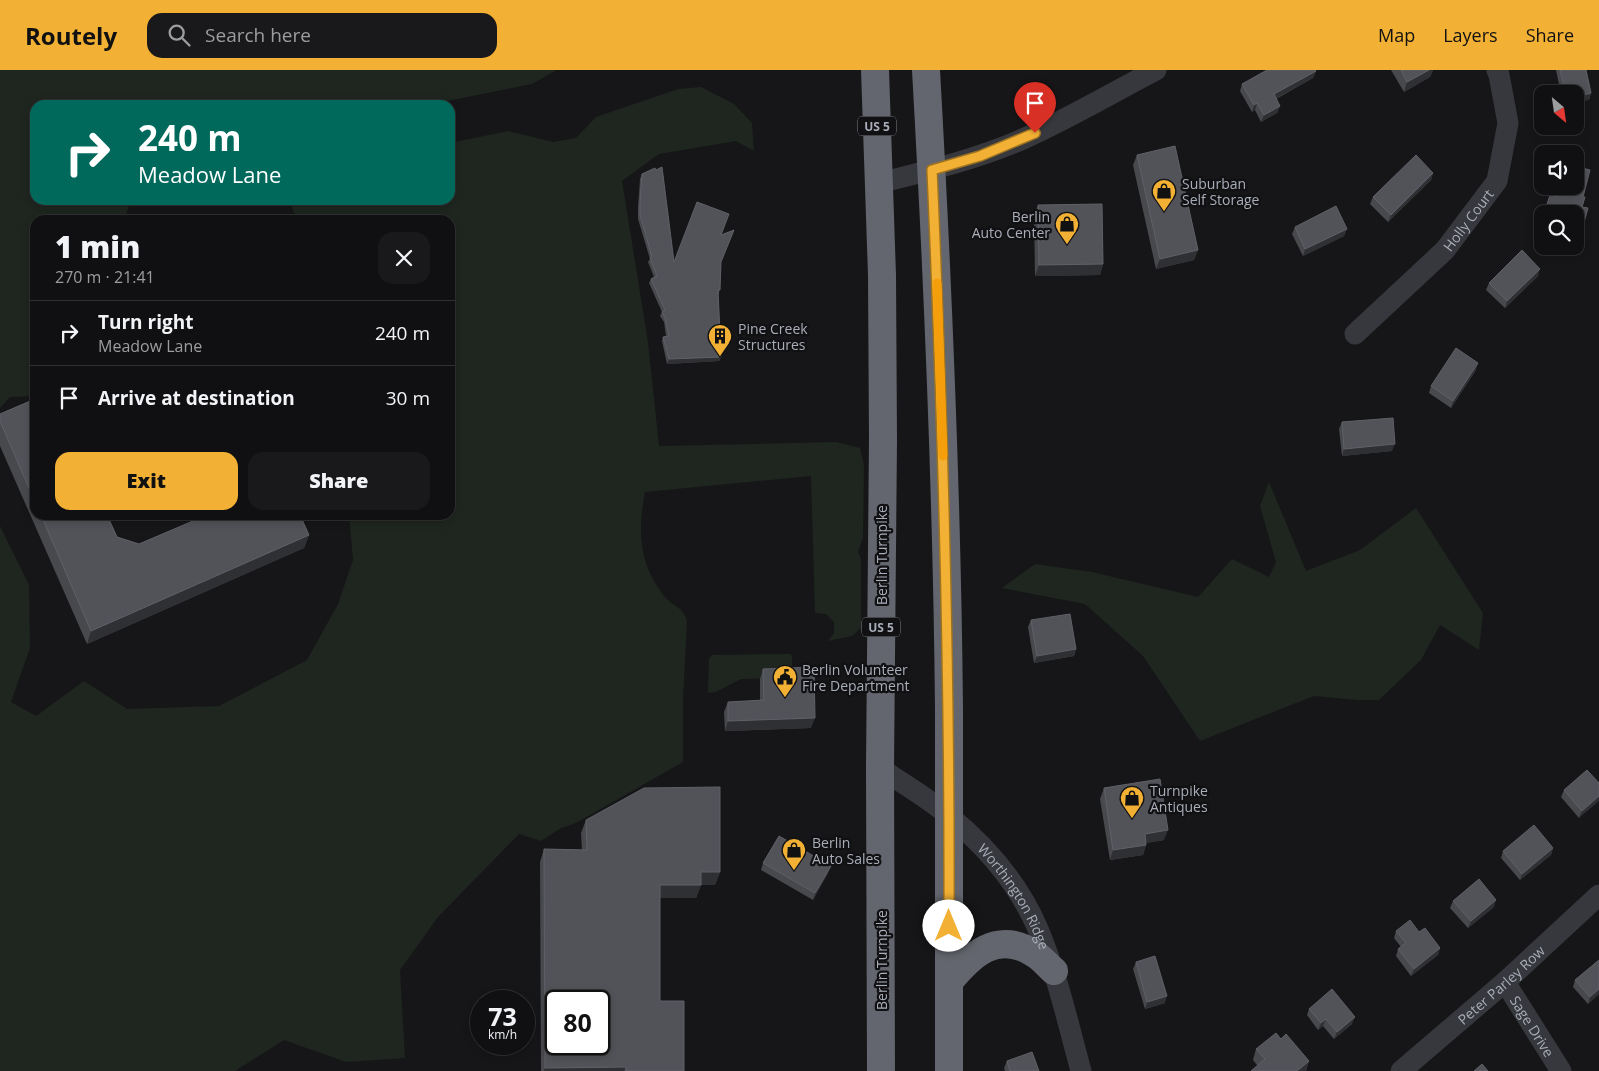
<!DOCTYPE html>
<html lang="en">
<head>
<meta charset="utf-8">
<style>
  :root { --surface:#101012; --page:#19191b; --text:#f1f3f6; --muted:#9c9d9f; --line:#303032; --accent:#f2b134 }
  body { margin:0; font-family:"Open Sans",sans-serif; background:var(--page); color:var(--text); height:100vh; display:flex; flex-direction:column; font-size:19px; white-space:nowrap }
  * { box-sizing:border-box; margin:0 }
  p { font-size:16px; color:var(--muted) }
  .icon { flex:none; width:28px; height:28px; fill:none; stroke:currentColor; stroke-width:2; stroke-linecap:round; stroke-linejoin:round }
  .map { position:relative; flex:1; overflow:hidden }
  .panel { position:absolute; left:30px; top:145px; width:425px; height:305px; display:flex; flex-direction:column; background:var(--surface); border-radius:15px; box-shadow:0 2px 8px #0003,0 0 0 1px var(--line) }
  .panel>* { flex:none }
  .top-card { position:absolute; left:30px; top:30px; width:425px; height:105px; border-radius:15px; box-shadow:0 2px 8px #0003,0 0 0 1px var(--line); background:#00695c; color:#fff; overflow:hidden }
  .needle { width:32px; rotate:151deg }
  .tools { position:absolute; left:1534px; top:15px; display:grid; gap:10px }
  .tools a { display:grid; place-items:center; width:50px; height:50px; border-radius:10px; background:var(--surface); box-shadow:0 2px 8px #0003,0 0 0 1px var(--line); font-size:25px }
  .speed { position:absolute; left:470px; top:920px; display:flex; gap:10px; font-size:25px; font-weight:700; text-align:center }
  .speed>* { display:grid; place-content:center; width:65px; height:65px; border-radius:50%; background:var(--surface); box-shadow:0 2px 8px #0003,0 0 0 1px var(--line); line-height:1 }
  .speed small { font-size:12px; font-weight:400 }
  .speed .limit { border:2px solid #111; border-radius:8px; background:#fff; color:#111 }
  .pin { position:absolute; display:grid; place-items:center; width:42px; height:42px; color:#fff; margin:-51px -21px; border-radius:50% 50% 50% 0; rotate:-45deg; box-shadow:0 0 5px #0007 }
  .pin .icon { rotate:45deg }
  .me { position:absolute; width:55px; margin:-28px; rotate:0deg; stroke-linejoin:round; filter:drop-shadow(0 0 4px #0008) }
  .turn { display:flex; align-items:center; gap:18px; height:105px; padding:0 25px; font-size:22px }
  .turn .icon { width:65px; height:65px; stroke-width:2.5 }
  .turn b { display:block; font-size:35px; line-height:42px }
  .round { display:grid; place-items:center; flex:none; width:52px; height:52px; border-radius:15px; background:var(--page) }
  .summary { display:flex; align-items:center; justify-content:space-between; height:85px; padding:0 25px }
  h1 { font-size:30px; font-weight:800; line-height:38px }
  .action { display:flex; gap:10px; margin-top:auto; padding:10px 25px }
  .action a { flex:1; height:58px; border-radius:15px; background:var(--accent); color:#111; font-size:20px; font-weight:800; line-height:58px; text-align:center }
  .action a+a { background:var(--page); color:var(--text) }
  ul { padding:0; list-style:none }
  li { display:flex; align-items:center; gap:15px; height:65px; padding:0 25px; border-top:1px solid var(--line) }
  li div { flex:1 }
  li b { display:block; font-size:19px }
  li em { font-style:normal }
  header { display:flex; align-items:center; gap:30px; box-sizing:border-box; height:70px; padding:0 25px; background:var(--accent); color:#111 }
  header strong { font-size:24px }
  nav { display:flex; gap:28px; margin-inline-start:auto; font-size:18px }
  .search { width:350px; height:45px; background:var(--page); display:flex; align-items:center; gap:12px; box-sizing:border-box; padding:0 18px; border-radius:15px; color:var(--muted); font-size:19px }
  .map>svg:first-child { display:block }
  .green { fill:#1e261f }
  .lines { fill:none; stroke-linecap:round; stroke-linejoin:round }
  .minor { stroke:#37383d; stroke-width:21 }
  .highway { stroke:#63666e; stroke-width:28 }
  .wall { fill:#47494d }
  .shaded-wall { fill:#2f3033 }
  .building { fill:#525359; stroke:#5f6168; fill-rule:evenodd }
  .route-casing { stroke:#9d7322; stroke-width:12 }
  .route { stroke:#f2b134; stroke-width:9 }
  .slow { stroke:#f59e0b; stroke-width:9 }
  .labels { text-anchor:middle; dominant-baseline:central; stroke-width:4.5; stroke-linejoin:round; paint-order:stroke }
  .shield { fill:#111113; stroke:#7b7e86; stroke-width:1 }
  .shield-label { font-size:12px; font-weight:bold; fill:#a8adb8 }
  .poi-label { font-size:14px; fill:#a8adb8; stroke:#111113; text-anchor:start }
  .street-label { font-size:14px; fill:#a8adb8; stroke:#111113 }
</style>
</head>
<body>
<header>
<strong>Routely</strong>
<div class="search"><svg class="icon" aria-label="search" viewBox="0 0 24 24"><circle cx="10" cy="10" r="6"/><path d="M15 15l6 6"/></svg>Search here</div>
<nav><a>Map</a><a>Layers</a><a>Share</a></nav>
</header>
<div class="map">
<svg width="1599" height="1001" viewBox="0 0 1599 1001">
  <rect width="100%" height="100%" fill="#161618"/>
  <path class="green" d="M0,0h557l-25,14 -105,21h-392v95h96l-7,20h-89v176l-25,1 -10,11z
    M701,17l33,17 18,19 2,28 -18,-10 -77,13 -37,27 26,161 11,104 177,-4 24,6 4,17 -1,73 -5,14 3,7v69l-9,8 -24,5 6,-8v-11l-8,-8 -11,-1 -4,-137 -166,16c-7,39 -7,71 19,104 9,11 19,10 23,25l-4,79v62l-107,61 -15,5 -20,13 -22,-7 -81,83 -38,53 5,88 -59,4 -62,-22 -49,31h-235v-545l29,59 1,63 -19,54 25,14 48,-35 43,28 92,-3 88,-46 31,-56 15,-44 -4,-45h101v-295h-154l-6,-20h160v-57l58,-12 45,11 23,-4 20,-21 82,-28z
    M1269,412l37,89 54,-21 56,-42 67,105 -4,37 -39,-25 -19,35 -42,40h-21l-44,-4 -114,45 -57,-85 -58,-52 -83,-16 33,-24 57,8 106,25 34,-38 37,18 7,-15 -16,-56z
    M788,584h3l1,4v20l-51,1 -25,13 -8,1 1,-34 3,-4z"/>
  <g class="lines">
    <g class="minor">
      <path d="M879,113c49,-12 98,-24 144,-44 45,-20 89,-46 133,-69"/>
      <path id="s1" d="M1355,264l90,-84 52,-69 11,-58 -9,-48 -2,-5"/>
      <path id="s2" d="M880,698c23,16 48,30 69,48 37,30 70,69 89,113 19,45 30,94 43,142"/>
      <path id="s3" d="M1505,912l56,89"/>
      <path id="s4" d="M1401,1001l104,-89 94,-87"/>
    </g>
    <path class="highway" d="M875,0l7,205 1,164 -3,329 1,303
      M926,0c12,213 21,426 23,639 1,120 0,241 0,362
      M949,912c22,-27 48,-52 84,-29 8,4 14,12 21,18"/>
  </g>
  <path class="wall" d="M1391,0h42l-3,7 -26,15z
    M1556,0h30l5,23 -2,7 -14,-6h-14z
    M1316,1l-3,7 -37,21 4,7 -3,7 -16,9 -6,-12 -3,2 -12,-21 2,-7z
    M1137,85l61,95 -4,10 -38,9 -23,-104z
    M1433,103l-2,7 -43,42 -18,-18 3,-7z
    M642,104l32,88 47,-27v27l-2,32h-1l3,63 -2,4 -52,3 -5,-23 1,-4 3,-1 -2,-14 -4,-6 2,-4 -13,-29 2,-4 3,-2 -6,-15 2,-3 -12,-40v-12l2,-28z
    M1559,116h16l8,11 -3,40 -4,10 -2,-1h1v-32h-32l7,-19 6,2z
    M1038,135l65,59 -3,11 -65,1 -1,-61z
    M1542,147v20l-5,-1z
    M1295,157l52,2 -3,7 -41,20 -11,-22z
    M1538,206l-33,32 -19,-18 3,-7z
    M1476,300l-25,38 -22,-15 2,-7z
    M35,329v116h72l10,22 22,7 170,-9 -5,13 -217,96 -87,-198v-32z
    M1342,352l50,29 -50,5 -3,-27z
    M1031,550l45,29 -2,7 -40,7 -6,-36z
    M763,599l48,59 -86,3 -1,-19 4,-10 32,-1v-22z
    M1599,713l-20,35 -18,-21 3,-7z
    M1104,718l60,52 -18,3v2l-3,10 -33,5 -10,-61z
    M586,750l134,52 -5,13h-14l-5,13h-36v103l24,70h-143l-1,-209 4,-13 38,1 -1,-17z
    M1553,778l-2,7 -31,25 -19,-22 2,-7z
    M763,793l65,10 -15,27 -52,-30z
    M1453,831l41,6 -26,21 -18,-20z
    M1396,861l23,1 21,16 -2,7 -27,21 -15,-20 2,-7 3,-2 -7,-9z
    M1599,890v34l-11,10 -15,-17 2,-7z
    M1136,892l29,41 -20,6 -12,-40z
    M1309,939l43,15 -18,15 -11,-13 -5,4 -11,-15z
    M1281,969l28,22 -3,10 -49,-6 -4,-5 3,-11z
    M1007,991l32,10h-34l-1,-3z"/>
  <path class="shaded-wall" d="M1429,0h4l-3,7 -26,15 3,-10z
    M1316,1l-3,7 -42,23 3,-7z
    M1591,23l-2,7 -14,3v-6z
    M1257,33l-2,7 -3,2 2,-7z
    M1280,36l-3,7 -16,9 3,-7z
    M1433,103l-2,7 -43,42 3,-7z
    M1347,159l-3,7 -41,20 2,-7z
    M1198,180l-4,10 -38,9 4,-10z
    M1103,194l-3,11 -65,1 4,-11z
    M1540,199l-2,7 -33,32 2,-7z
    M721,287l-2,4 -52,3 2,-5z
    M1478,293l-2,7 -25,38 2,-7z
    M1395,374l-3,7 -50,5 2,-7z
    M309,465l-5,13 -217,96 4,-13z
    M1076,579l-2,7 -40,7 3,-7z
    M815,648l-4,10 -86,3 3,-10z
    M1599,726v5l-20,17 3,-7z
    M1168,760l-4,10 -23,4 4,-10z
    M1146,775l-3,10 -33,5 3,-10z
    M1553,778l-2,7 -31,25 2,-6z
    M831,796l-3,7 -15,27 2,-7z
    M701,802h19l-5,13h-14l-5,13h-41l5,-13z
    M1496,830l-2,7 -26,21 3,-7z
    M1440,878l-2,7 -27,21 3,-7z
    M1599,919v5l-11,10 2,-7z
    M1167,926l-2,7 -20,6 2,-7z
    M1355,947l-3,7 -18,15 3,-7z
    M1326,949l-3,7 -5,4 3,-7z
    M1309,991l-3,10h-9z
    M626,997l-2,4h-80l1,-3z"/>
  <path class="building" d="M1267,0h48l1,1 -42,23 6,12 -16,9 -7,-12 -3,2 -12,-21z
    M1401,0h28l-22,12z
    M1560,0h26l5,23 -16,4v-3h-9z
    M1175,76l23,104 -38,9 -23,-104z
    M1416,85l17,18 -42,42 -18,-18z
    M1575,96l15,4 -7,27h2l-3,10 6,1 -8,29 -5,-2v-21h-31l6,-19 7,2 3,-11h15z
    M662,97l12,95 23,-60 32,12 -8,21 13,-5 -13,32 -1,28h-2l3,67 -52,2 -6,-22 6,-1 -4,-18 -3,-6 3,-2 -14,-31 6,-3 -7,-18 2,-1 -12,-42v-13l2,-28 13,-6 1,2z
    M1102,134l1,60 -64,1 -1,-60z
    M1336,136l11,23 -42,20 -10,-22z
    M1522,180l18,19 -33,32 -18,-18z
    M1456,278l22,15 -25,38 -22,-15z
    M35,329v103l-35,-81v-7z
    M1393,348l2,26 -51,5 -2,-27z
    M41,445h66l10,22 22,7 68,-29h93l9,20 -218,96z
    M1070,544l6,35 -39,7 -6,-36z
    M814,597l1,51 -87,3v-19l36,-2 -1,-31z
    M1587,700l12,13v13l-17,15 -18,-21z
    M1160,709l8,51 -23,4 1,11 -33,5 -9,-62z
    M720,717v85h-19v13h-41v116h24v70h-58v-4l-81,1 -1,-219 43,1 -1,-30 58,-32zM556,931h43v43h-43z
    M1534,755l19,23 -31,26 -19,-23z
    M779,766l52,30 -16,27 -52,-30z
    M1479,809l17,21 -25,21 -18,-20z
    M1410,850l9,12 6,-4 15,20 -26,21 -16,-20 8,-6 -10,-12z
    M1155,886l12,40 -20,6 -11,-40z
    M1599,890v29l-9,8 -15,-17z
    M1332,919l23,28 -18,15 -11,-13 -5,4 -12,-14z
    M1276,963l5,6 5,-5 23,27 -12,10h-46l14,-12 -9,-10z
    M1032,982l7,19h-29l-3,-10z
    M1482,994l6,7h-14z"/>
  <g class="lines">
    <g class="route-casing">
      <path id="route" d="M949,856c1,-253 -6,-504 -17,-756l48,-14 55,-23"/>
    </g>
    <use href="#route" class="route"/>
    <path class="slow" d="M937,213l6,173"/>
  </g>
  <defs>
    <g id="shop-pin" transform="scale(1.25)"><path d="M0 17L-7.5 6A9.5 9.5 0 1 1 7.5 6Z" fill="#f2b134" stroke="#111113"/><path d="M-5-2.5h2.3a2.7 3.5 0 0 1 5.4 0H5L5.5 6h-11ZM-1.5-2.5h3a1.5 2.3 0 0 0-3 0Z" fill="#111"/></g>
    <g id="building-pin" transform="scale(1.25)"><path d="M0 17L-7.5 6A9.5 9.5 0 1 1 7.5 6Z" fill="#f2b134" stroke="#111113"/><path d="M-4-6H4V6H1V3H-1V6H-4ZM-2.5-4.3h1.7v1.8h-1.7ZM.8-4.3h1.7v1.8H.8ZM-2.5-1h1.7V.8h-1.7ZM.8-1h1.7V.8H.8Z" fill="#111"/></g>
    <g id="civic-pin" transform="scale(1.25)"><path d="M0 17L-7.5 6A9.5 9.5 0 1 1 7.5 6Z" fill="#f2b134" stroke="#111113"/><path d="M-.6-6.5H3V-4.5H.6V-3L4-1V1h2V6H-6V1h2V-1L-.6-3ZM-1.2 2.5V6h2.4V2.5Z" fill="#111"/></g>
  </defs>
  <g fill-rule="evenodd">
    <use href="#shop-pin" x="1164" y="121"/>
    <use href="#shop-pin" x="1067" y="154"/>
    <use href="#building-pin" x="720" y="266"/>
    <use href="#civic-pin" x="785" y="607"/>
    <use href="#shop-pin" x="1132" y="728"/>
    <use href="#shop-pin" x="794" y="780"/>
  </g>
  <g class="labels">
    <g class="shield">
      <rect x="858" y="46.5" width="38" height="19" rx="4"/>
      <rect x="862" y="547.5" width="38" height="19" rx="4"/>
    </g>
    <g class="shield-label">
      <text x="877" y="56">US 5</text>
      <text x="881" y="557">US 5</text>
    </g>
    <g class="poi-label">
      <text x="1182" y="113">Suburban<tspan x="1182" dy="16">Self Storage</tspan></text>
      <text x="1050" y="146" text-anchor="end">Berlin<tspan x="1050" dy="16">Auto Center</tspan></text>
      <text x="738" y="258">Pine Creek<tspan x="738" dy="16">Structures</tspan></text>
      <text x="802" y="599">Berlin Volunteer<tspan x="802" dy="16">Fire Department</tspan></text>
      <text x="1150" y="720">Turnpike<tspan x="1150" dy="16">Antiques</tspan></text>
      <text x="812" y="772">Berlin<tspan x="812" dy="16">Auto Sales</tspan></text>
    </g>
    <g class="street-label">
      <text stroke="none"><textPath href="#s1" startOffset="161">Holly Court</textPath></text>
      <text transform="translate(881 485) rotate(-90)">Berlin Turnpike</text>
      <text stroke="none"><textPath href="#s2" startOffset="189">Worthington Ridge</textPath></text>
      <text transform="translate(881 890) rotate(-90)">Berlin Turnpike</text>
      <text stroke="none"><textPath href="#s4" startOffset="132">Peter Parley Row</textPath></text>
      <text stroke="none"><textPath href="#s3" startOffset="52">Sage Drive</textPath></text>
    </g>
  </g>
</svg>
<div class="tools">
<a><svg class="needle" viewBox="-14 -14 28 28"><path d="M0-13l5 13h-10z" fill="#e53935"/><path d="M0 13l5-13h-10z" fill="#9c9d9f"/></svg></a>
<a><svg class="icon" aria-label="sound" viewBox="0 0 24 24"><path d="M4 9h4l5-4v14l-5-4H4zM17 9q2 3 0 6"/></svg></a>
<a><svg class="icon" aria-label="search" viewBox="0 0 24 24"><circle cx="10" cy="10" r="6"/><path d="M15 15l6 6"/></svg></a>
</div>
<div class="speed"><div>73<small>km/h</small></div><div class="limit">80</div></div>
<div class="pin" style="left:1035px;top:63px;background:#d93025"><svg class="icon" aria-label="arrive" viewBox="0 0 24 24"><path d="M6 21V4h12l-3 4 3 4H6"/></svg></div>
<svg class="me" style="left:949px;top:856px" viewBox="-20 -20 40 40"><circle r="19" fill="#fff"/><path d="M0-13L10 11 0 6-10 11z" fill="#f2b134"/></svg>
<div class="top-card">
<div class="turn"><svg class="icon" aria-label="right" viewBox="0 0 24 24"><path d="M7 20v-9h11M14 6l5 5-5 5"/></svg><div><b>240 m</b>Meadow Lane</div></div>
</div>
<section class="panel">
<div class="summary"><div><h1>1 min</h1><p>270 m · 21:41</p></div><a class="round"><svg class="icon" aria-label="close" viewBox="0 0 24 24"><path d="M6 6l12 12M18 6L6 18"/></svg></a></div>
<ul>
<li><svg class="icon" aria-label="right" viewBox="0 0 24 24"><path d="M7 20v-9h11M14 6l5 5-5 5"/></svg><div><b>Turn right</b><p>Meadow Lane</p></div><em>240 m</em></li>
<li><svg class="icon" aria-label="arrive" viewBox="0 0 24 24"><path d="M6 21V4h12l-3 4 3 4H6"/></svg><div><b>Arrive at destination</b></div><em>30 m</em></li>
</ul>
<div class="action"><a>Exit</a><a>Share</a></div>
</section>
</div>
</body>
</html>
